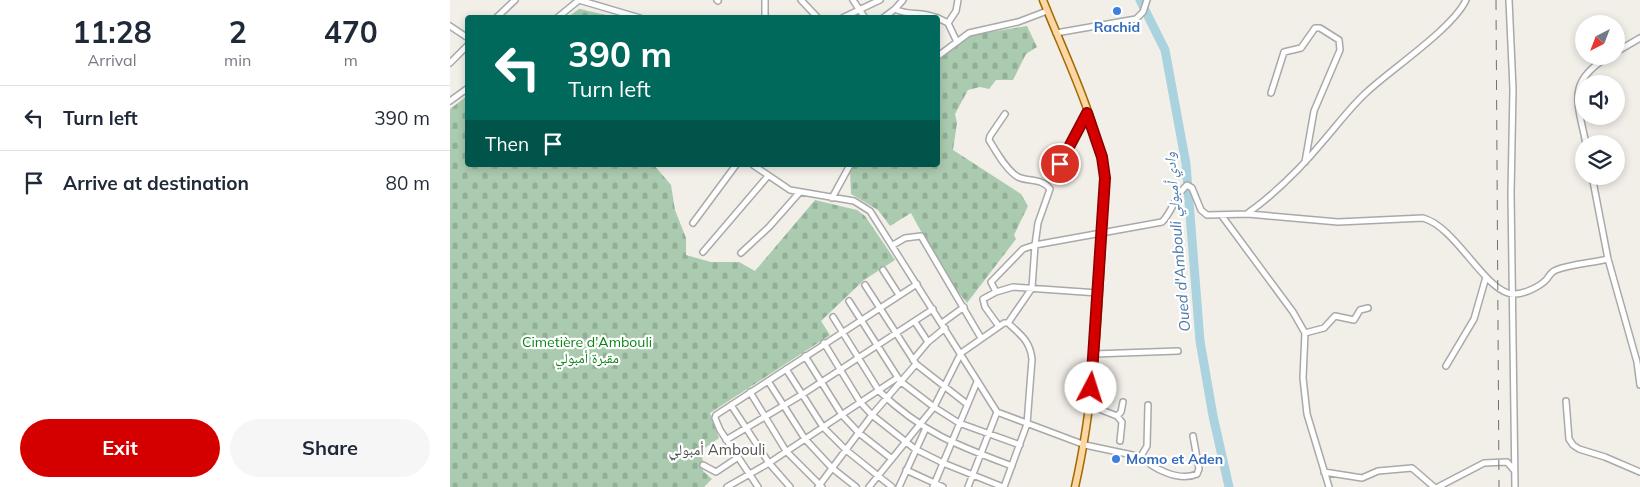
<!DOCTYPE html>
<html lang="en">
<head>
<meta charset="utf-8">
<style>
  :root { --surface:#fff; --page:#f6f6f7; --text:#1f2937; --muted:#747a83; --line:#e0e1e3; --accent:#d40000 }
  body { margin:0; font-family:Mulish,"Noto Naskh Arabic",sans-serif; background:var(--page); color:var(--text); height:100vh; display:flex; flex-direction:column; font-size:19px; white-space:nowrap }
  * { box-sizing:border-box; margin:0 }
  p { font-size:16px; color:var(--muted) }
  .icon { flex:none; width:28px; height:28px; fill:none; stroke:currentColor; stroke-width:2; stroke-linecap:round; stroke-linejoin:round }
  .map { position:relative; flex:1; overflow:hidden }
  .details { display:flex; flex-direction:column; background:var(--surface); width:450px }
  .details>* { flex:none }
  .guide { position:absolute; left:15px; top:15px; width:475px; height:152px; border-radius:5px; box-shadow:0 2px 8px #0003; background:#00695c; color:#fff; overflow:hidden }
  .needle { width:32px; rotate:222deg }
  .controls { position:absolute; left:1125px; top:15px; display:grid; gap:10px }
  .controls a { display:grid; place-items:center; width:50px; height:50px; border-radius:50%; background:var(--surface); box-shadow:0 2px 8px #0003; font-size:25px }
  .pin { position:absolute; display:grid; place-items:center; width:42px; height:42px; color:#fff; margin:-21px; border:2px solid #fff; border-radius:50%; box-shadow:0 1px 5px #0007 }
  .me { position:absolute; width:55px; margin:-28px; rotate:5deg; stroke-linejoin:round; filter:drop-shadow(0 0 4px #0008) }
  .turn { display:flex; align-items:center; gap:18px; height:105px; padding:0 20px; font-size:22px }
  .turn .icon { width:65px; height:65px; stroke-width:2.5 }
  .turn b { display:block; font-size:35px; line-height:42px }
  .then { display:flex; align-items:center; height:48px; padding:0 20px; background:#0003; gap:10px; font-size:19px }
  .eta { display:flex; justify-content:space-evenly; align-items:center; height:85px; text-align:center }
  .eta b { font-size:30px; font-weight:700; line-height:35px }
  .cta { display:flex; gap:10px; margin-top:auto; padding:10px 20px }
  .cta a { flex:1; height:58px; border-radius:30px; background:var(--accent); color:#fff; font-size:20px; font-weight:700; line-height:58px; text-align:center }
  .cta a+a { background:var(--page); color:var(--text) }
  ul { padding:0; list-style:none }
  li { display:flex; align-items:center; gap:15px; height:65px; padding:0 20px; border-top:1px solid var(--line) }
  li div { flex:1 }
  li b { display:block; font-size:19px }
  li em { font-style:normal }
  main { display:flex; flex:1; min-height:0 }
  .map>svg:first-child { display:block }
  .cemetery { fill:url(#cemetery-stones) }
  .lines { fill:none; stroke-linecap:round; stroke-linejoin:round }
  .river { stroke:#aad3df; stroke-width:9 }
  .minor-casing { stroke:#a9a9a9; stroke-width:8 }
  .major-casing { stroke:#a06b00; stroke-width:9 }
  .minor { stroke:#fff; stroke-width:5 }
  .major { stroke:#fcd6a4; stroke-width:6 }
  .rail { stroke:#707070; stroke-width:1; stroke-dasharray:10 10; stroke-linecap:butt }
  .route-casing { stroke:#8a0000; stroke-width:12 }
  .route { stroke:#d40000; stroke-width:9 }
  .shop-dot { fill:#3f7fe0; stroke:#fff; stroke-width:2 }
  .labels { text-anchor:middle; dominant-baseline:central; stroke-width:4.5; stroke-linejoin:round; paint-order:stroke }
  .shop-label { font-size:14px; font-weight:bold; fill:#366cbe; stroke:#fff }
  .park-label { font-size:14px; fill:#0c8416; stroke:#fff }
  .water-label { font-size:15px; font-style:italic; fill:#4a7aab; stroke:#fff }
  .neighbourhood-label { font-size:15px; fill:#555; stroke:#fff }
</style>
</head>
<body>
<main>
<section class="details">
<div class="eta">
<div><b>11:28</b><p>Arrival</p></div>
<div><b>2</b><p>min</p></div>
<div><b>470</b><p>m</p></div>
</div>
<ul>
<li><svg class="icon" aria-label="left" viewBox="0 0 24 24"><path d="M17 20v-9H6M10 6l-5 5 5 5"/></svg><div><b>Turn left</b></div><em>390 m</em></li>
<li><svg class="icon" aria-label="arrive" viewBox="0 0 24 24"><path d="M6 21V4h12l-3 4 3 4H6"/></svg><div><b>Arrive at destination</b></div><em>80 m</em></li>
</ul>
<div class="cta"><a>Exit</a><a>Share</a></div>
</section>
<div class="map">
<svg width="1190" height="487" viewBox="0 0 1190 487">
  <defs>
    <pattern id="cemetery-stones" width="16" height="16" patternUnits="userSpaceOnUse" patternTransform="scale(1.25)"><rect width="16" height="16" fill="#aacbaf"/><path d="M2 7V4a2 2 0 0 1 4 0v3zM10 15v-3a2 2 0 0 1 4 0v3z" fill="#92ae96"/></pattern>
  </defs>
  <rect width="100%" height="100%" fill="#f2efe9"/>
  <path class="cemetery" d="M129,9h1l34,8h-46z
    M577,26l10,21 -11,7 -13,26h-17l-7,9 -9,-2 -12,3 -13,24 2,9 -4,27 68,44 7,12 -14,29 2,4 -49,64 -21,-26 -35,-64 -21,13 -12,-16 -27,-16 -1,-23 4,-6h84v-104l33,-26z
    M17,96l1,69h186l17,20 4,25 11,28v17l25,7h28l16,9 60,-71 42,10 8,6 30,44 -31,20 -43,41 9,14 -120,78 9,25 -17,12 1,21 9,8 -8,8h-254v-378z"/>
  <g class="lines">
    <path class="river" d="M690,0l25,50 21,114 14,177 13,75 16,71"/>
    <g class="minor-casing">
      <path id="minor" d="M129,0l61,18
        M267,0l1,1
        M351,0l17,18
        M403,0l12,18
        M1059,0l4,89 -2,104 4,294
        M445,9l8,-9
        M46,18l19,-18
        M107,18l22,-18
        M315,18v-18
        M392,18l38,-18
        M433,18l12,-9c16,8 24,1 42,9
        M488,18l10,5 9,19
        M498,23l8,-12 2,-11
        M0,26l18,12
        M606,33l80,-14 7,-7 4,-12
        M1166,52l24,-14
        M488,56l31,-23 49,-11 29,-11
        M0,63l18,-18
        M821,93l13,-41 17,-4 14,-20h5l19,12 1,10 -26,61 -9,51
        M0,101l18,-13
        M1136,144c-8,-42 -21,-61 23,-88
        M610,164l27,-51
        M303,165l37,25 64,11 16,10 127,201 88,33 52,11h4l6,-10 1,-41
        M1142,176l16,83 29,103 3,23
        M382,198l18,-33
        M798,213c29,-21 54,-46 77,-74 14,-16 27,-34 43,-48 25,-23 85,-63 98,-91
        M772,216l71,96 12,21 -2,45 4,36 22,73
        M243,223l43,-58
        M443,245l12,-7 16,-2 60,102
        M253,252l65,-76
        M291,253l28,-26 30,-34
        M433,270l16,25
        M415,285l51,79 51,40
        M546,292l-5,-10 32,-33 12,-4 3,-22 12,-34c-8,-11 -21,-7 -32,-12 -12,-7 -22,-26 -29,-37l1,-4 15,-22
        M399,301l51,80 34,26 25,16 61,22
        M383,317l46,74c44,42 77,54 133,75
        M465,322l13,20
        M492,323l22,-16
        M558,323l24,-35 3,-43 127,-23c11,-11 13,-27 25,-37l5,3 9,22 6,5 41,-1 90,8 85,-4c34,9 64,78 92,76 9,0 24,-7 31,-14 3,-3 4,-8 10,-10 15,-6 36,-7 52,-11
        M548,325l-13,-18 -2,-8 13,-7 17,-5 85,6
        M855,333l19,-5 11,-12 19,4 6,-10 8,-2
        M374,343l36,59 12,13 43,34 28,14 60,24
        M644,354l84,-3
        M355,356l37,59 17,18 33,26
        M463,360l15,-18 17,-14
        M996,366l28,-47 12,-42
        M336,369l37,58 23,23 46,37
        M318,381l37,58 27,29 24,19
        M300,392l36,59 36,36
        M1116,401l3,38 4,6 6,4 26,8 35,15
        M281,405l38,58 21,24
        M639,405l28,11 5,6 -2,19
        M667,416l4,-4 2,-10
        M276,440l77,-46 130,-85
        M691,456c12,13 38,26 56,18l2,-5 -6,-33
        M253,465l13,7 21,-14
        M456,470l37,17
        M874,472l38,6 16,-7 34,-3 22,19
        M277,487l42,-24 128,-85
        M308,487l-38,-57 -5,-12 1,-3 201,-131
        M368,487l54,-72 44,-51
        M419,487l65,-80 27,-54 43,-30h4c13,12 22,18 24,36l-5,65 -23,63
        M449,487l26,-57
        M483,487l44,-105
        M518,487l29,-75
        M988,487l46,-24 23,-1 7,8"/>
    </g>
    <g class="major-casing">
      <path id="major" d="M593,0c22,56 54,119 62,178 -6,103 -7,208 -30,309"/>
    </g>
    <use href="#minor" class="minor"/>
    <use href="#major" class="major"/>
    <path class="rail" d="M1046,0l3,487"/>
  </g>
  <g class="lines">
    <g class="route-casing">
      <path id="route" d="M610,164l27,-51 15,44 3,21 -14,210"/>
    </g>
    <use href="#route" class="route"/>
  </g>
  <g class="shop-dot">
    <circle cx="667" cy="11" r="5"/>
    <circle cx="666" cy="459" r="5"/>
  </g>
  <g class="labels">
    <g class="shop-label">
      <text x="667" y="27">Rachid</text>
      <text x="676" y="459" text-anchor="start">Momo et Aden</text>
    </g>
    <g class="park-label">
      <text x="137" y="342">Cimetière d'Ambouli<tspan x="137" dy="16">مقبرة أمبولي</tspan></text>
    </g>
    <g class="water-label">
      <text transform="translate(727 242) rotate(-95)">Oued d'Ambouli وادي أمبولي</text>
    </g>
    <g class="neighbourhood-label">
      <text x="267" y="449">أمبولي Ambouli</text>
    </g>
  </g>
</svg>
<div class="controls">
<a><svg class="needle" viewBox="-14 -14 28 28"><path d="M0-13l5 13h-10z" fill="#e53935"/><path d="M0 13l5-13h-10z" fill="#747a83"/></svg></a>
<a><svg class="icon" aria-label="sound" viewBox="0 0 24 24"><path d="M4 9h4l5-4v14l-5-4H4zM17 9q2 3 0 6"/></svg></a>
<a><svg class="icon" aria-label="layers" viewBox="0 0 24 24"><path d="M12 4l9 5-9 5-9-5zM3 14l9 5 9-5"/></svg></a>
</div>
<div class="pin" style="left:610px;top:164px;background:#d93025"><svg class="icon" aria-label="arrive" viewBox="0 0 24 24"><path d="M6 21V4h12l-3 4 3 4H6"/></svg></div>
<svg class="me" style="left:641px;top:388px" viewBox="-20 -20 40 40"><circle r="19" fill="#fff"/><path d="M0-13L10 11 0 6-10 11z" fill="#d40000"/></svg>
<div class="guide">
<div class="turn"><svg class="icon" aria-label="left" viewBox="0 0 24 24"><path d="M17 20v-9H6M10 6l-5 5 5 5"/></svg><div><b>390 m</b>Turn left</div></div>
<div class="then">Then<svg class="icon" aria-label="arrive" viewBox="0 0 24 24"><path d="M6 21V4h12l-3 4 3 4H6"/></svg></div>
</div>
</div>
</main>
</body>
</html>
